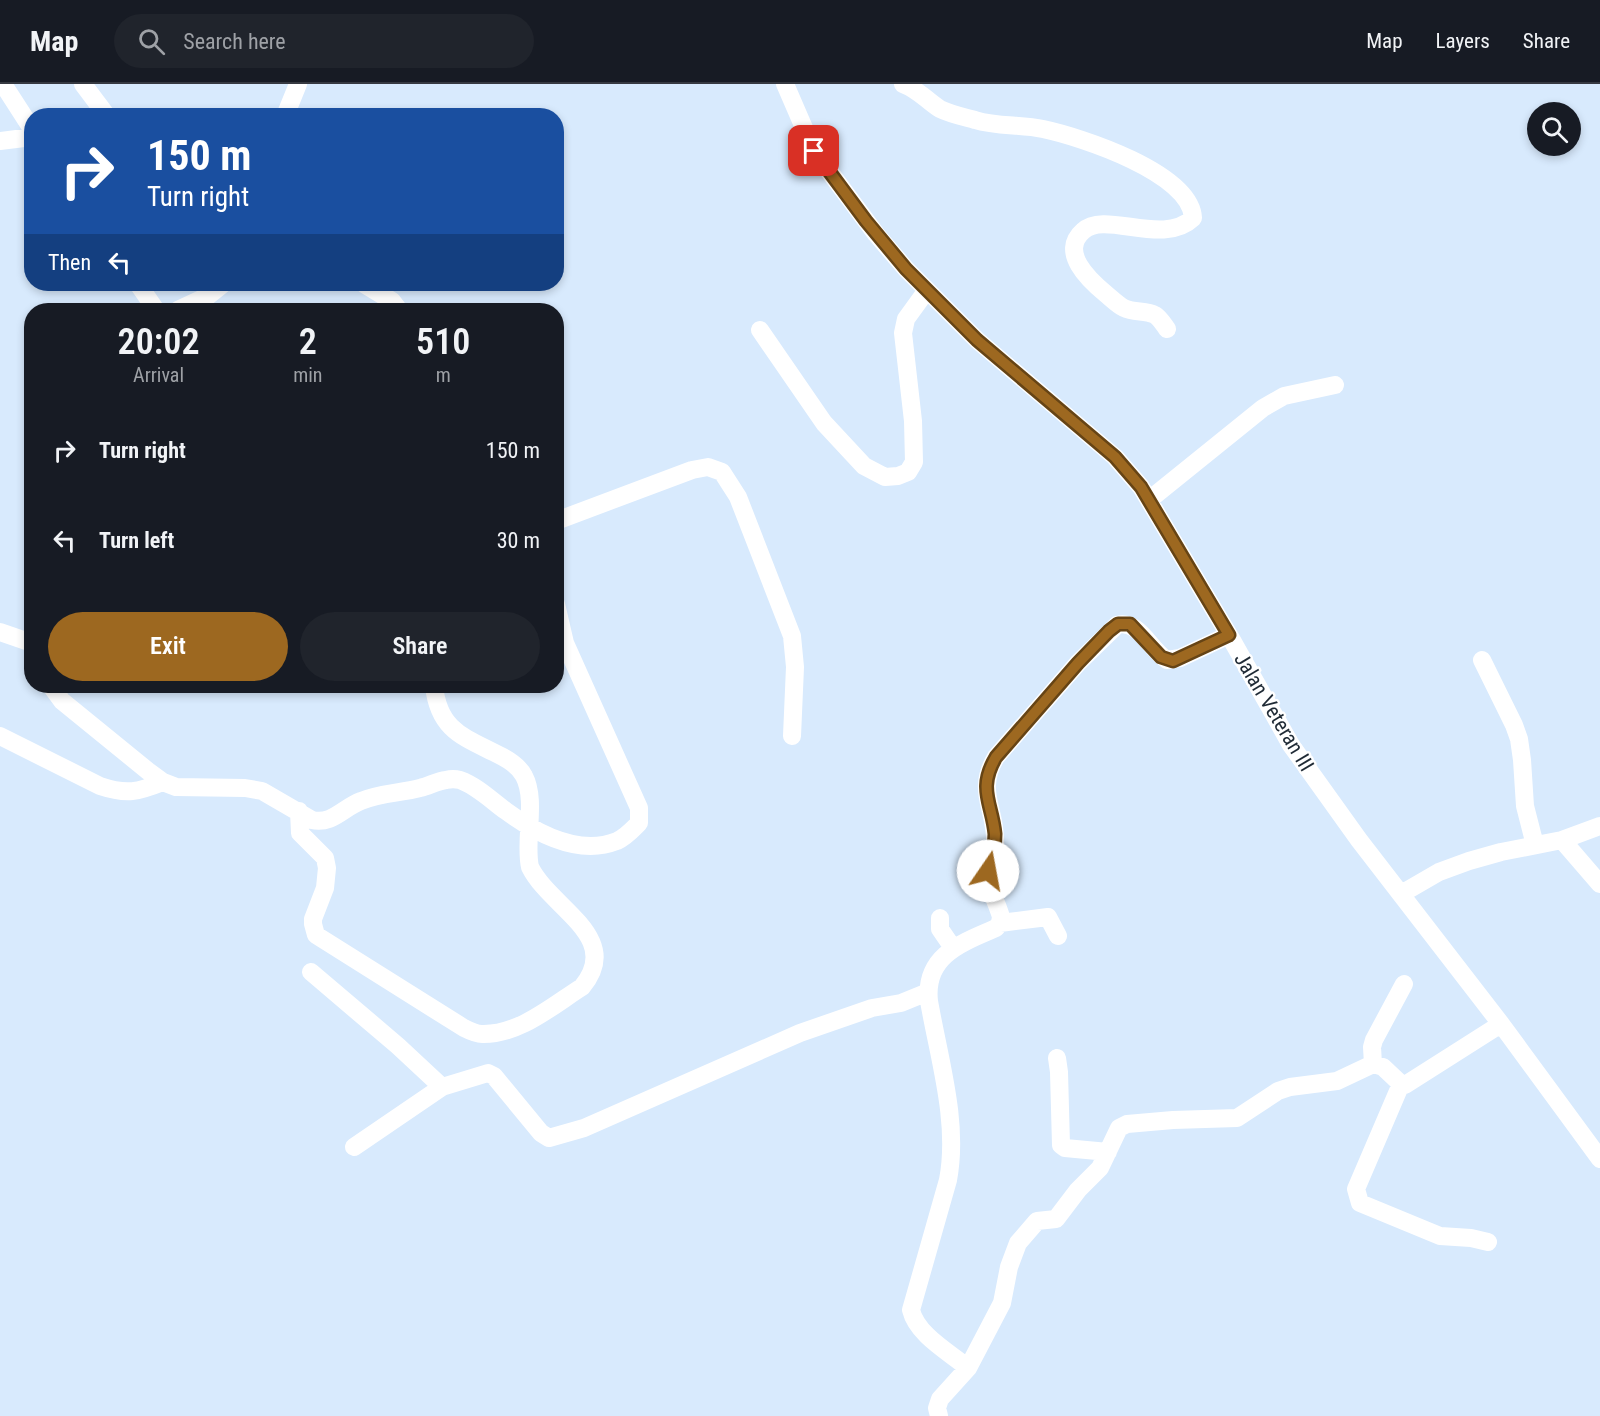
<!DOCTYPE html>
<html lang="en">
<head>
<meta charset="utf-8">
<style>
  :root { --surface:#171b24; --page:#20242c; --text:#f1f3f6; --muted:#9ea1a6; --line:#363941; --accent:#9d6820 }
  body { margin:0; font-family:"Roboto Condensed",sans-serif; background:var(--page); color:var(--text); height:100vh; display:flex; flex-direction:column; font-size:22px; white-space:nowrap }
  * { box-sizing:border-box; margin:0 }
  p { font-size:20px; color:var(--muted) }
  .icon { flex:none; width:33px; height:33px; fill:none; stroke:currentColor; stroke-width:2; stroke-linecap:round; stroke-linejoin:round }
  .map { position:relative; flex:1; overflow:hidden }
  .side { position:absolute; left:24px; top:219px; width:540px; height:390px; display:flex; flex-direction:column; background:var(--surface); border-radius:24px; box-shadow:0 3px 9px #0003 }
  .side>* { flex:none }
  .top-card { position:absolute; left:24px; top:24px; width:540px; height:183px; border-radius:24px; box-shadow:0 3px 9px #0003; background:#1a4fa0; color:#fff; overflow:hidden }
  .buttons { position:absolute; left:1527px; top:18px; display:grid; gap:12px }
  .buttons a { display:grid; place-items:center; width:54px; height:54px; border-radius:50%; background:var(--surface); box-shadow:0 3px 9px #0003; font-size:30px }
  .pin { position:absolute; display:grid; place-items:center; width:51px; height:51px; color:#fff; margin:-26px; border-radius:12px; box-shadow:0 3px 9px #0006 }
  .me { position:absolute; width:66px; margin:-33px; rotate:12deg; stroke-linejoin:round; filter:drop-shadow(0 0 4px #0008) }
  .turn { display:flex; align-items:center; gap:21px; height:126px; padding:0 24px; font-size:27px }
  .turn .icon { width:78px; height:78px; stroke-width:2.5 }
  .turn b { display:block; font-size:42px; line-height:51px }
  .then { display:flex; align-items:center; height:57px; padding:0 24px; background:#0003; gap:12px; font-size:22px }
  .eta { display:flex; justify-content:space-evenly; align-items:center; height:102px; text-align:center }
  .eta b { font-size:36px; font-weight:600; line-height:42px }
  .action { display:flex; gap:12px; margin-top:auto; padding:12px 24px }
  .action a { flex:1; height:69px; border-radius:36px; background:var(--accent); color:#fff; font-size:24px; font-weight:600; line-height:69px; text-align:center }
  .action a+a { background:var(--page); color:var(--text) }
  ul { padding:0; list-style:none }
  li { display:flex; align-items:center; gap:18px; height:90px; padding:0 24px }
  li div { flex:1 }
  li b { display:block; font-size:22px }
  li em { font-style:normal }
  header { display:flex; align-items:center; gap:36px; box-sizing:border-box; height:84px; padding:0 30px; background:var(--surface); border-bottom:2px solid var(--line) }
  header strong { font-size:28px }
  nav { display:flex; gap:33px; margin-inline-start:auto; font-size:21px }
  .search { width:420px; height:54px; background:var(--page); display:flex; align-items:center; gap:15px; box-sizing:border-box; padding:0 21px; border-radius:33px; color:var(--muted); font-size:22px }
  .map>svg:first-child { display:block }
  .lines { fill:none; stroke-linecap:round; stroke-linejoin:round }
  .minor { stroke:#fff; stroke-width:18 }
  .route-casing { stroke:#664415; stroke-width:15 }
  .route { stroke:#9d6820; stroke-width:10 }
  .labels { text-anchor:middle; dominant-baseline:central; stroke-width:4.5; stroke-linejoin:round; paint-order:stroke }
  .street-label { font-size:21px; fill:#1f2a35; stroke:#fff }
</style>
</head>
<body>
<header>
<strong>Map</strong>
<div class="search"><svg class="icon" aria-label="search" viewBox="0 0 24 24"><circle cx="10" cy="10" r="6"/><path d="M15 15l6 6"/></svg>Search here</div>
<nav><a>Map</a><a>Layers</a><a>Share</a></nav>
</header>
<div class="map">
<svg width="1600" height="1332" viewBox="0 0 1600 1332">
  <rect width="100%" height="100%" fill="#d8eafd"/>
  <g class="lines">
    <path class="minor" d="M3,0l29,45
      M83,0l24,32
      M785,0l29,67 62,83 30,35 71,71 138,117 26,30 88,148 62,110 68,95 142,184 99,135
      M903,0c16,6 23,16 37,25 10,5 24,8 35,11 22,7 46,4 68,9 38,8 148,44 150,89 -30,29 -88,-8 -110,13 -24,21 6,49 23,63 6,5 12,11 18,14 10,5 22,2 31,7 5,3 9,10 12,14
      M285,32l13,-32
      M0,57l32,-4
      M138,200l18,26
      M364,200l28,17 7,9
      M178,226l30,-14 15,-12
      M760,246l64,93 40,43 21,11 13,-1 10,-4 6,-10 -1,-41 -10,-88 3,-14 21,-29
      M1149,416l114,-92 21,-12 51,-11
      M556,437l136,-51 16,-3 14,5 16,25 54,139 3,31 -3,69
      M0,548l29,10
      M1482,576l32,65 5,14 3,21 3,46 10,39
      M51,602l11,15 86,70 15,11 13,5 69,1 17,3 50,29c20,5 32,-13 49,-19 19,-8 40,-8 59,-13 9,-2 17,-7 26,-8 4,-1 10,-1 14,0 17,6 32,21 46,31 30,22 73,45 111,30 9,-4 15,-11 22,-18v-15l-74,-165 -9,-39
      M0,652l100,50c27,9 38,6 63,-4
      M299,727l1,22 25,25 2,10 -2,20 -12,31v5l3,11 148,93c6,3 12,6 18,6 37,1 70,-28 100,-47 42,-50 -32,-79 -52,-120 -6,-26 7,-67 -6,-91 -5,-10 -15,-16 -25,-21 -35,-18 -60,-24 -65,-69
      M1562,756l38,44
      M1401,810l38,-22 30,-11 32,-9 61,-12 38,-14
      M940,834v11l13,19
      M1000,839l48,-6 10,19
      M311,888l87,74 44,41 -88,60
      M1057,974l2,14 2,73 4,3 43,4
      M1373,980l-1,-17 2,-7 30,-56
      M1401,1000l-45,105 4,14 80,33 31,2 17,4
      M442,1003l46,-14 6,3 47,57 8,5 35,-10 216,-95 72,-25 29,-5 27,-11
      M968,1284c-19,-16 -51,-33 -57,-58l37,-130c11,-58 -9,-121 -19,-179 -5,-45 32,-58 67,-73l4,-5 1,-6c-3,-12 -10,-23 -12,-36 -2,-13 5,-24 6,-37 2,-34 -20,-52 1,-87l82,-94 39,-38c22,-6 33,25 50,35l13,-2 49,-23
      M939,1332l-2,-8 3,-9 28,-31 34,-65 7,-36 9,-24 19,-22 19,-2 22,-29 22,-22 19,-40 8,-4 46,-4 64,-2 41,-27 12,-4 47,-6 36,-17 10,3 18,17 4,1 96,-61"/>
  </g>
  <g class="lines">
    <g class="route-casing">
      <path id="route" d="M814,67l52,70 40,48 71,71 138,117 26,30 88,148 -56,26 -12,-4 -31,-33h-12l-9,7 -31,32 -82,94c-19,32 -4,46 -1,77 0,13 -3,25 -7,37"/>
    </g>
    <use href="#route" class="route"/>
  </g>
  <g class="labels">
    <g class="street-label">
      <text transform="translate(1274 628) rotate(59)">Jalan Veteran III</text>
    </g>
  </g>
</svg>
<div class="buttons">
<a><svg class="icon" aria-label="search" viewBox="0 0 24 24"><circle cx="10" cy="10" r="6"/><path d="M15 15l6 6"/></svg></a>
</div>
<div class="pin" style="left:814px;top:67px;background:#d93025"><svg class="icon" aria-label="arrive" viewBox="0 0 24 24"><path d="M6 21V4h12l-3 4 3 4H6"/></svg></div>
<svg class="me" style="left:988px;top:787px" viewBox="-20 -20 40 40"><circle r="19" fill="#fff"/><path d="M0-13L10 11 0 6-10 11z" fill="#9d6820"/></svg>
<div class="top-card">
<div class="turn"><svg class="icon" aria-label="right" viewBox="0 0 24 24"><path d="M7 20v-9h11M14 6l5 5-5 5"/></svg><div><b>150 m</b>Turn right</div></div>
<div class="then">Then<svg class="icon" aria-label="left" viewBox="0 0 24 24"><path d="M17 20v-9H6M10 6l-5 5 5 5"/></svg></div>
</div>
<section class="side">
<div class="eta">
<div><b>20:02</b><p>Arrival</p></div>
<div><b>2</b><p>min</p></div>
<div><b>510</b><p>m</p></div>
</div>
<ul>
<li><svg class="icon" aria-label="right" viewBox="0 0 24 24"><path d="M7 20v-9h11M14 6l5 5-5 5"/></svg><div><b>Turn right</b></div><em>150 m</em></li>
<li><svg class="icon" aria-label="left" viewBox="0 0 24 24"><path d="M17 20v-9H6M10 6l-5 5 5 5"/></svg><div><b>Turn left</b></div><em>30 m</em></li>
</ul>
<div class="action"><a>Exit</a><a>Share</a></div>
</section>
</div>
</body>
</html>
